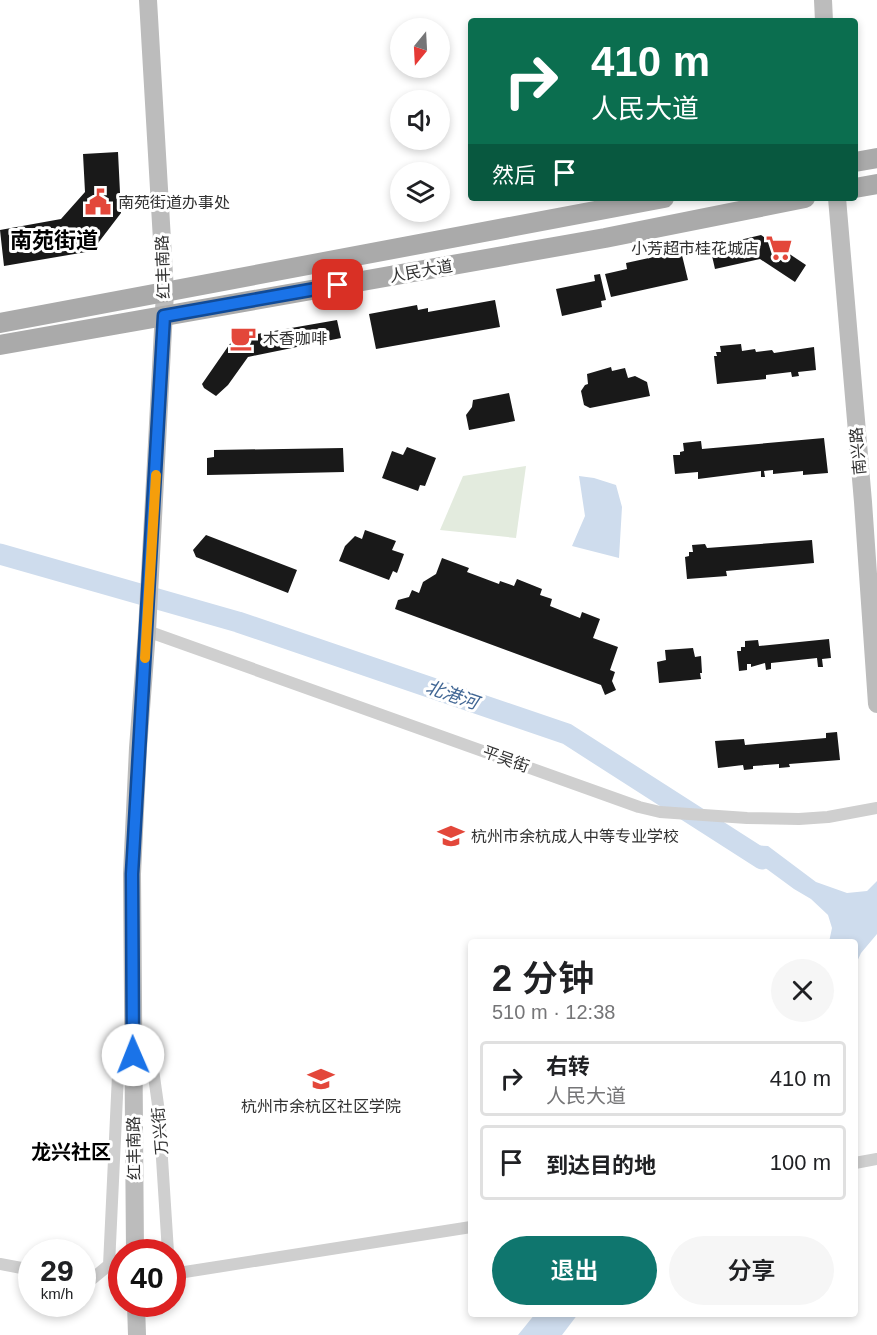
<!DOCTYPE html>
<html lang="zh">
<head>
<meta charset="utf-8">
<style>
  :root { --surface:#fff; --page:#f6f6f6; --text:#202124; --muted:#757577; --line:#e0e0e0; --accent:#0f766e }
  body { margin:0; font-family:Arial,"Noto Sans SC",sans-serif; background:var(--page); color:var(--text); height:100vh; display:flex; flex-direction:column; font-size:22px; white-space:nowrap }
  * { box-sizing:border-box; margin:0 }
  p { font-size:20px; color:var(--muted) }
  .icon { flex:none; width:33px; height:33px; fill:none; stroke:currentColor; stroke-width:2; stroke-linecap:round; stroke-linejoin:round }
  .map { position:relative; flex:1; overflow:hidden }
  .sheet { position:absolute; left:468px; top:939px; width:390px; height:378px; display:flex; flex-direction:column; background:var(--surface); border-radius:6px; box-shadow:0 3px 9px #0003 }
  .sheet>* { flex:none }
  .banner { position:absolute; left:468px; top:18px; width:390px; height:183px; border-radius:6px; box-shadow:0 3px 9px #0003; background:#0b6e4f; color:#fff; overflow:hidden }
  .needle { width:39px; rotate:198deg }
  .tools { position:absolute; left:390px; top:18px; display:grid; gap:12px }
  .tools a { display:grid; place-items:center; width:60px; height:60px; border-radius:50%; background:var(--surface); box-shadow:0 3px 9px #0003; font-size:30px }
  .speed { position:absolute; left:18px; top:1239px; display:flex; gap:12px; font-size:30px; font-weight:700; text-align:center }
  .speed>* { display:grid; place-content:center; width:78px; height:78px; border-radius:50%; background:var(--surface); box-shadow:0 3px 9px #0003; line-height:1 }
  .speed small { font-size:15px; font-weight:400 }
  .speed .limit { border:9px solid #d22; background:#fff; color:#111 }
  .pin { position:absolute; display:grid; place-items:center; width:51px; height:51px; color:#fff; margin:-26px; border-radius:12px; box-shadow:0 3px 9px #0006 }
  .me { position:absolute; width:66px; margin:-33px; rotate:359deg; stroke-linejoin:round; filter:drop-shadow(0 0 4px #0008) }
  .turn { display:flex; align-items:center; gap:21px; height:126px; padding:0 24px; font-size:27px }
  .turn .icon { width:78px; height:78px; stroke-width:2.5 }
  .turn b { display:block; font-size:42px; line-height:51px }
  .then { display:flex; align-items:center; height:57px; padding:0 24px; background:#0003; gap:12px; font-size:22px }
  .round { display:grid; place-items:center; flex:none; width:63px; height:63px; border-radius:32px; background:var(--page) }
  .overview { display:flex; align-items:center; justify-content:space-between; height:102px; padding:0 24px }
  h1 { font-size:36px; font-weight:600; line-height:45px }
  .primary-button { display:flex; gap:12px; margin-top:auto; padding:12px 24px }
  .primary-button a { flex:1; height:69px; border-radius:36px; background:var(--accent); color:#fff; font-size:24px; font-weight:600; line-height:69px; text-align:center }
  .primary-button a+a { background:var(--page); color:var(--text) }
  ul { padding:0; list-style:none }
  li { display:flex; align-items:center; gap:18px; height:75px; margin:0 12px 9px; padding:0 12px; border:3px solid var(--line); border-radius:6px }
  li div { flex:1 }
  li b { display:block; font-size:22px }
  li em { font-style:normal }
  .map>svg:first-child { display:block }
  .green { fill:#e3ebde }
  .water { fill:#cedced }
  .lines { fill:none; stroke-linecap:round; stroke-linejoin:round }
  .river { stroke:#cedced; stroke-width:21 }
  .building { fill:#191919 }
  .street { stroke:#cfcfcf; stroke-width:12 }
  .secondary { stroke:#bcbcbc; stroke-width:18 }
  .primary { stroke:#aaa; stroke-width:20 }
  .route-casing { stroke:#114b97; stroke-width:15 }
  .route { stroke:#1a73e8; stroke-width:10 }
  .slow { stroke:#f59e0b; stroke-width:10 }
  .labels { text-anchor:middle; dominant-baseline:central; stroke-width:6; stroke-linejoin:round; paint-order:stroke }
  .poi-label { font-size:16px; fill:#323232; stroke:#fff; text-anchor:start }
  .street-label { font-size:16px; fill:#323232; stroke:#fff }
  .water-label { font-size:18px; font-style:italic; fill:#406694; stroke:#fff }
  .quarter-label { font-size:20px; font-weight:bold; fill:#000; stroke:#fff }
  .district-label { font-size:22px; font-weight:bold; fill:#000; stroke:#fff }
</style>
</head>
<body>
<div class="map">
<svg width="877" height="1335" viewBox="0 0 877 1335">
  <rect width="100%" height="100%" fill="#fff"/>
  <path class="green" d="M526,466l-10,72 -76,-8 23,-54z"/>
  <path class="water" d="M579,476l15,2 22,7 6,22 -3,51 -47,-12 13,-30z
    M733,844l35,2 48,36 31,11 20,-2 10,-10v53l-16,19 -6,13v-24h-26l3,-14 -4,-13 -17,-16 -17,-10z
    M535,1314h43l-16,21h-44z"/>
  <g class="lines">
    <path class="river" d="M0,554l238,68 329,112 195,125"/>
  </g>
  <path class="building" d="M118,152l3,61 -29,38 -88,15 -4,-36 61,-11 24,-27 -2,-38z
    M761,235l45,30 -11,17 -35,-23 -45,10 -5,-22z
    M681,251l7,29 -77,17 -6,-23 22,-5 -1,-6z
    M600,274l6,26 -5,1 1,6 -40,9 -6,-27 39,-8 -1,-6z
    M495,300l5,27 -124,22 -7,-35 48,-9 1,5 10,-2v4z
    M337,320l4,18 -93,19 -20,28 -12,11 -12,-8 -2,-4 34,-49 12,-3 3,3z
    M741,344l1,7 13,-2 1,3 16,-2 2,3 40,-6 2,23 -18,2 1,4 -7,1 -1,-5 -25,3v4l-49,5 -3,-28h3l-1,-4h5l-1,-6z
    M611,367l1,4 13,-3 3,10 7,-2 12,6 3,14 -60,12 -6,-3 -3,-14 4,-6 3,-1 -1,-10z
    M509,393l6,28 -46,9 -3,-15 6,-8 1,-7z
    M824,438l4,35 -25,2v-4l-30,3v-4l-9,1 1,6h-4v-6l-63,8v-7l-23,2 -2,-19h7v-3l4,-1 -1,-8 18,-2 1,8z
    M407,447l29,11 -11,28 -5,-1 -2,6 -36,-13 10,-27 11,4z
    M343,448l1,24 -137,3v-17l7,-1v-7z
    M365,530l31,11 -4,9 12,4 -7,19 -4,-2 -4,9 -50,-19 6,-15 10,-10 7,3z
    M206,535l91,35 -9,23 -92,-36 -3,-7z
    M812,540l2,23 -88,8 1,5 -40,3 -2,-22 4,-1v-4h4l-1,-7 13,-1 2,4z
    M442,558l27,10 -2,4 32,12 1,-3 14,5 3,-7 25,10 -2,6 12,4 -2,7 30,12 2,-6 18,7 -7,19 25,9 -8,23 5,2 -3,9 4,9 -11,5 -4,-10 -206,-76 3,-9 11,-3 3,-7 7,3 4,-11 13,-8z
    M829,639l2,19 -9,1 1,8h-5l-1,-9 -46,5v6l-5,1 -1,-7 -14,4v-3h-4v6l-8,1 -2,-20h4v-4h4v-6l13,-1 1,6z
    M693,648l2,9 6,-1 1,17h-2l1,6 -42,4 -2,-21 9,-2 -1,-10z
    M837,732l3,28 -51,4 1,3 -11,1v-4l-26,2v3l-9,1 -1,-5 -25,3 -3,-27 29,-2 1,6 81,-7v-5z"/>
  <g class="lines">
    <path class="street" d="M147,631l492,176 21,5 87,6 52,1 29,-2 49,-9
      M855,1163l22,-4
      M0,1264l32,6
      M172,1274l299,-47
      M82,1282l5,1 22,-18 10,-211 14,-21 18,22 8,57 9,140"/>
    <path class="secondary" d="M823,0l1,21
      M837,198l26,304 14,202
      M135,1252l-3,-378 6,-126 9,-117 18,-339 -17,-292
      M136,1304l1,31"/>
    <path class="primary" d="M855,162l22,-4
      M855,188l22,-4
      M0,323l664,-125
      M0,345l605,-107 200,-40"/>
  </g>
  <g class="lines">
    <g class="route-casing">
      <path id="route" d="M133,1055l-1,-181 32,-558 174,-31"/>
    </g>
    <use href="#route" class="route"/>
    <path class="slow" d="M145,658l11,-183"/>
  </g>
  <defs>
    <g id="civic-bare" transform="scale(2.07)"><path d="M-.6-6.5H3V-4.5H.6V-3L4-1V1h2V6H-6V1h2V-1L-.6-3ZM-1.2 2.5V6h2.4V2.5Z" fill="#e3473a" stroke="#fff" stroke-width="2.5" paint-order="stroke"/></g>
    <g id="supermarket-bare" transform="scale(2.07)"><path d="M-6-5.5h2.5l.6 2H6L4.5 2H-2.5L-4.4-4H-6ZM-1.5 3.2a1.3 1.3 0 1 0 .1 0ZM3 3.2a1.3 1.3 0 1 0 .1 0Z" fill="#e3473a" stroke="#fff" stroke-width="2.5" paint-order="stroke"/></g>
    <g id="cafe-bare" transform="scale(2.07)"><path d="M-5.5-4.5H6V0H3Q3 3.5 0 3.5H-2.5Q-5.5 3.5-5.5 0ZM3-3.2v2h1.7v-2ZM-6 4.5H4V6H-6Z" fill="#e3473a" stroke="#fff" stroke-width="2.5" paint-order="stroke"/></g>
    <g id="school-bare" transform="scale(2.07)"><path d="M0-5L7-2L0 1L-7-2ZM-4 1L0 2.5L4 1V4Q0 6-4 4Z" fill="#e3473a" stroke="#fff" stroke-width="2.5" paint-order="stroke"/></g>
  </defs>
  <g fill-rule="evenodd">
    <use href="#civic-bare" x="98" y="202"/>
    <use href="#supermarket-bare" x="779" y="248"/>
    <use href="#cafe-bare" x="243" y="338"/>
    <use href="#school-bare" x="451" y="836"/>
    <use href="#school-bare" x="321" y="1079"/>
  </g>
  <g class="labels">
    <g class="poi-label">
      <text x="118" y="202">南苑街道办事处</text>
      <text x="759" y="248" text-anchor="end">小芳超市桂花城店</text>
      <text x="263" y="338">木香咖啡</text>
      <text x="471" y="836">杭州市余杭成人中等专业学校</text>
      <text x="321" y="1106" text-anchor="middle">杭州市余杭区社区学院</text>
    </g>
    <g class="street-label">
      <text transform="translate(163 267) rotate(-92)">红丰南路</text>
      <text transform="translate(421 271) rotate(-10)">人民大道</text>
      <text transform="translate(858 451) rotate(-95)">南兴路</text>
      <text transform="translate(506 759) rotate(20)">平吴街</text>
      <text transform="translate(160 1131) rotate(-95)">万兴街</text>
      <text transform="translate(134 1148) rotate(-91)">红丰南路</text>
    </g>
    <g class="water-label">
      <text transform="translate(452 695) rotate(19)">北港河</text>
    </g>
    <g class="quarter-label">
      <text x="71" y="1152">龙兴社区</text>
    </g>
    <g class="district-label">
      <text x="54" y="240">南苑街道</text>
    </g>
  </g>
</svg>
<div class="tools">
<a><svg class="needle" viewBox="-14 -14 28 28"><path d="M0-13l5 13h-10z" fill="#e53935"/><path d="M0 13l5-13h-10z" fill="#757577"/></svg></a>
<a><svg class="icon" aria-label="sound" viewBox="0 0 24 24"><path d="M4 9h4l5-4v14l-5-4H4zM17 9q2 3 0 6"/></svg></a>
<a><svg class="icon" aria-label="layers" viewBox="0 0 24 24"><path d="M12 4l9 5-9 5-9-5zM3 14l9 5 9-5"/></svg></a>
</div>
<div class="speed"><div>29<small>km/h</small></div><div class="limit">40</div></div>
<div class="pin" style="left:338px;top:285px;background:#d93025"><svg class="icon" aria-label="arrive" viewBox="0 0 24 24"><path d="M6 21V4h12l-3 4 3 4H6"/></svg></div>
<svg class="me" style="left:133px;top:1055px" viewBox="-20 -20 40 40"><circle r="19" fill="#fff"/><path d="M0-13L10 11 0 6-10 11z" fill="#1a73e8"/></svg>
<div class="banner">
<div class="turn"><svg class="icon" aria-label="right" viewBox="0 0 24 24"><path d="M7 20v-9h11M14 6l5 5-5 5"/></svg><div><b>410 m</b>人民大道</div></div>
<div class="then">然后<svg class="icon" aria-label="arrive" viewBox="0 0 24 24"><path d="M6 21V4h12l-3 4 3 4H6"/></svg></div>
</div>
<section class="sheet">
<div class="overview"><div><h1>2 分钟</h1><p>510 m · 12:38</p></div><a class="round"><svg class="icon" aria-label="close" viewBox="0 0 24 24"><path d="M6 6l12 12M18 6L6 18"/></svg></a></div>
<ul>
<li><svg class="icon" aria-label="right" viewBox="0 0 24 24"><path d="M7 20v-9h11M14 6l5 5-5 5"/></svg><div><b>右转</b><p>人民大道</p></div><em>410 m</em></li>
<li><svg class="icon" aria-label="arrive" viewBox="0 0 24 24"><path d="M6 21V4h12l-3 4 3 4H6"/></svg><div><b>到达目的地</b></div><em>100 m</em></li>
</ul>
<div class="primary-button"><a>退出</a><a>分享</a></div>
</section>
</div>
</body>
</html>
